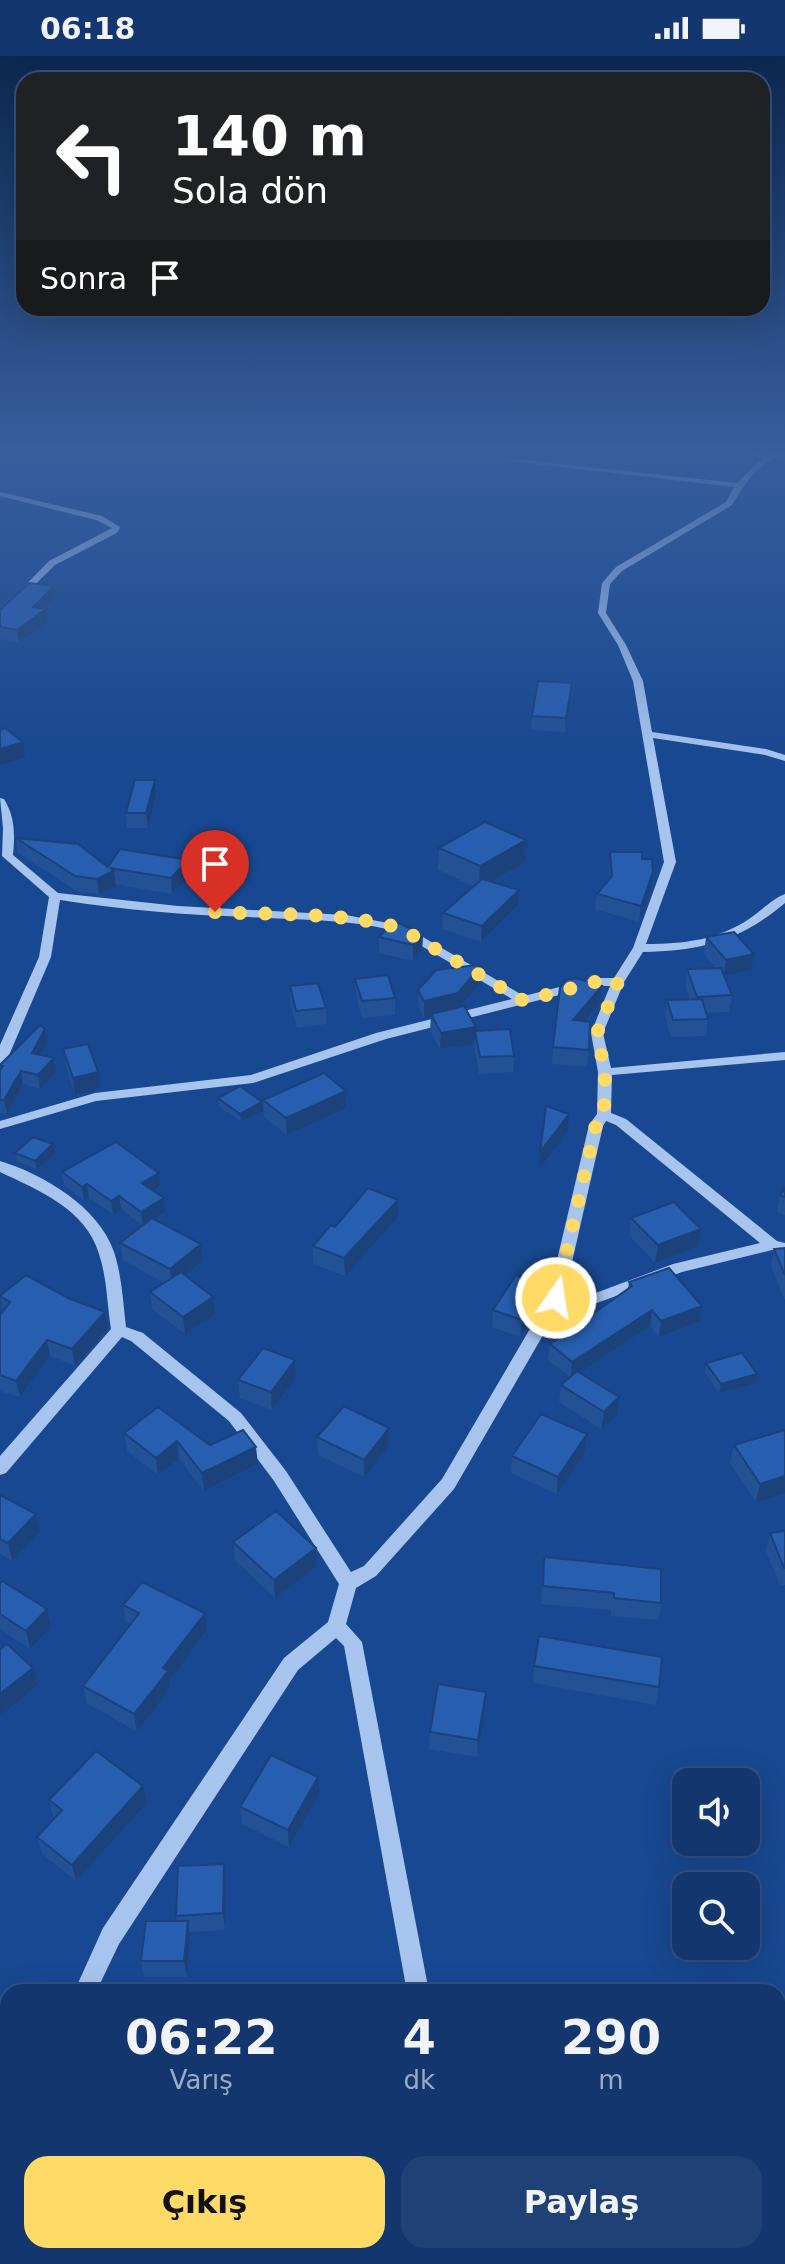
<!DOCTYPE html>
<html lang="tr">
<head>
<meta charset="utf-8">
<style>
  :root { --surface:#12366d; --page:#1f4175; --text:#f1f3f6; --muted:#9cabc2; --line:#315080; --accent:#ffda66 }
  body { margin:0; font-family:"DejaVu Sans",sans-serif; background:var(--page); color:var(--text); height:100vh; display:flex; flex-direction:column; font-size:30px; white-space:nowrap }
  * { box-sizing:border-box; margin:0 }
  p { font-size:26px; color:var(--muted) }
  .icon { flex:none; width:44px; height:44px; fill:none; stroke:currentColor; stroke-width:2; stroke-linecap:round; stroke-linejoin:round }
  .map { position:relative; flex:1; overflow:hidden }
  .drawer { position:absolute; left:0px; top:1928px; width:786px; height:280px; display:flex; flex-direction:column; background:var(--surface); border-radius:24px 24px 0 0; box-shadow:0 8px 32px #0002,0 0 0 2px var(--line) }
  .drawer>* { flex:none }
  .hud { position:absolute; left:16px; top:16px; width:754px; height:244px; border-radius:24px; box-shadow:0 8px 32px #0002,0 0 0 2px var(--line); background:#202124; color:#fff; overflow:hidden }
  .buttons { position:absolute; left:672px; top:1712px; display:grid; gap:16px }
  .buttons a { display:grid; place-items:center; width:88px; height:88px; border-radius:16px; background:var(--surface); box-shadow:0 8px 32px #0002,0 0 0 2px var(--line); font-size:40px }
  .pin { position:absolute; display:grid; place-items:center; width:68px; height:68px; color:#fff; margin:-82px -34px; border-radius:50% 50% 50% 0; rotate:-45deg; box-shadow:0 0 8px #0007 }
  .pin .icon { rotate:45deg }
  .me { position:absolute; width:88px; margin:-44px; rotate:13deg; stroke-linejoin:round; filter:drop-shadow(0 0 6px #0008) }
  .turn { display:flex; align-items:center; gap:28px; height:168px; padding:0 24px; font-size:36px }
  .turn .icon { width:104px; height:104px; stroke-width:2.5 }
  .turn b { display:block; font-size:56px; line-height:68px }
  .then { display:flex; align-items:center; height:76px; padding:0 24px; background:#0003; gap:16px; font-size:30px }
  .eta { display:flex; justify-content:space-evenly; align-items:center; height:136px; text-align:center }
  .eta b { font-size:48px; font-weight:700; line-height:56px }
  .primary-button { display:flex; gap:16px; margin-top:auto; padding:16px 24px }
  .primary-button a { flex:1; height:92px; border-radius:24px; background:var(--accent); color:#111; font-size:32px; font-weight:700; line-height:92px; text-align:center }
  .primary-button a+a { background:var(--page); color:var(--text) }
  .status { display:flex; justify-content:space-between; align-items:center; height:56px; padding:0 40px; background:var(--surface); direction:ltr }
  .status svg { height:22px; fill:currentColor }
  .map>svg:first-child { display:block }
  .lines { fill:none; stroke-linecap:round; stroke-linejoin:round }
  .minor { fill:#a7c4ef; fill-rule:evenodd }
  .wall { fill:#225196 }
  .shaded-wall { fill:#1b427a }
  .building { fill:#275eaf; stroke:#1b427a; stroke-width:2 }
  .route { stroke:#ffda66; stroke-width:14; stroke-dasharray:0 25.2 }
</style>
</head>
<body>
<div class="status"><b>06:18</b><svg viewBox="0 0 49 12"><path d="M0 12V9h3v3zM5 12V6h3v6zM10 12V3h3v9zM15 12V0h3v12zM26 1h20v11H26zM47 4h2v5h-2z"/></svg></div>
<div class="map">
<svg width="785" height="2208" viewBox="0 0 785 2208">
  <rect width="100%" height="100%" fill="#184891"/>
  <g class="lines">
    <path class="minor" d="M742,395l25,4 18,-4v4c-26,6 -40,28 -53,50l-110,66 -12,13 -4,29 20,32 17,36 9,51 114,17 19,6v6l-20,-6 -112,-17 23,124 -30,82c37,0 72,-4 103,-25 12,-8 23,-20 36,-25v9c-45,38 -84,48 -142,49l-19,30 -21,51 8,35 174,-16v8l-173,15 -1,38 15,6 151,122 8,2v10l-13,-3 -90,22 -88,32h-33l-107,185 -78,87 -20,12 -10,36 16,18 67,350h-22l-63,-346 -8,-8 -38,32 -179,274 -23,48h-22l29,-64 181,-270 44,-36 11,-38 -65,-103 -45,-60 -98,-80 -9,-4 -116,136 -6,2v-19l111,-127c-4,-25 -4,-51 -12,-75 -13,-45 -61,-64 -99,-82v-11c43,13 99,46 114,91 8,24 9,50 12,75l17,6 98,80 45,58 65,101 13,-6 78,-87 106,-181 41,-173 8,-11 1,-42 -7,-39 19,-47h-15l-209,53 -133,44 -157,18 -96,28v-8l95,-28 156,-18 125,-42 136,-34 -116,-68c-48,-12 -97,-11 -147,-14 -63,-2 -126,-7 -189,-17l-9,57 -44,103 -7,4v-19l39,-88 10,-60 -47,-41 1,-28 -3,-30 4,1c11,18 11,35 9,56l45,38 120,13 168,9 58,11 120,70 71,-18h19l19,-30 31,-86 -31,-181 -15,-36 -20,-32 4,-30 14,-16 110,-65 8,-15 -232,-27 4,-2 231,25 25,-25zM606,1065l10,4 144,118 -87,21 -80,30 -28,-1 38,-167z
      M0,436l102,24 18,11 -3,6 -62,32 -55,54v-8l49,-50 63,-33 -16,-8 -96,-24z
      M8,2090v38l-8,3v-38z
      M399,2200h24l-2,8h-24z"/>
  </g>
  <path class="wall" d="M54,530l2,12 -11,11 2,13 -28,20 -19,-3v-29z
    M571,641l-6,35 -34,-2 1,-14z
    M155,724l1,15 -8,33h-21l-1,-15z
    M16,782l92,29 81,9 -17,18 -57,-10 1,3 -17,7 -21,-2 -60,-39z
    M526,784l-1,22 -33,20 26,23 -37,37 -39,-13 1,-16 30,-27 -35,-16 1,-22z
    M610,796l32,7 9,29 -12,34 -44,-13 2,-15 13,-15 -1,-12z
    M423,878l-1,16 -9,11 -34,-8v-16z
    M706,881l45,33 -27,6 8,19 -3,17 -23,1 2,6 -2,17 -35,1 -6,-20 2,-17h23l-5,-15 2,-16 29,-1 -12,-14z
    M355,923l40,19v17l-33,3 -6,-23z
    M480,928l-20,23 16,24 38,25 -1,16 -34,2 -5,-30 -34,5 -10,-18 1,-15 -7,2 -6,-12v-16z
    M290,930l36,22v16l-29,4 -7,-25z
    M602,930l-2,16 -15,19 4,29 -2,17 -35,-3 1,-17z
    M45,973l2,14 -7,12 14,3 2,14 -16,17 -17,-5 -16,30 -7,-1v-48z
    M63,993l37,40 -25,6 -9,-29z
    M346,1035v17l-59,27 -23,-18 -1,-17z
    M218,1042l44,4 1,9 -22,11 -22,-16z
    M53,1088l2,9 -18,16 -20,-8 -2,-8z
    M62,1116l97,1 1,13 -7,5 12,21 -11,7 48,42 -17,15 30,38 -30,20 -33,-25 -2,-17 14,-9 -41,-23 -3,-17 22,-18 -21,-16 -8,5 -24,-16 -5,2 -20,-15z
    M785,1132v27l-8,-3 3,-17z
    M398,1161l-53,59 -32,-12v-18l22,-19z
    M631,1162l67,28 -43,17 -26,-28z
    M785,1192v51h-1l-13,-33 3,-17z
    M629,1226l71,39 -41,16 -9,-11 -71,46 40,25 -2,18 -16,14 -42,-27 2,-17 9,-8 -22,-17 2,-16 78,-55z
    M543,1229l-1,17 -22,35 -28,-10 1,-17z
    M0,1240l68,2 37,14 3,16 -33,38 -25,-10 -30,41 -20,-6v-76l3,-4z
    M295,1304l1,18 -24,32 -32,-12 -2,-18z
    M706,1307l51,11 -2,9 -36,10 -14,-21z
    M785,1374l-29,72 -26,-39 4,-18z
    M124,1377l86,12 48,19 -54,27 -25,-32 -21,16 -31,-24z
    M587,1378l-2,18 -28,42 -46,-21 1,-17z
    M317,1381l72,9 -25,31 -46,-22z
    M0,1439l36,19 4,18 -28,29 -12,-7z
    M785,1475v54l-5,1 -14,-35 4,-18z
    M233,1486l84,24 -42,32 -40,-38z
    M544,1501l117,46 -3,17 -47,-4v-6l-70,-6z
    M0,1527l47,26 4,18 -21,22 -30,-20z
    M123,1549l84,25 -38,51 1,7 -33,44 -50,-29 -4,-17 48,-62 -5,-2z
    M534,1610l125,21 -3,18 -123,-22z
    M485,1654l-8,47 -48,-8 1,-17z
    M319,1738l-30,53 -47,-23 -2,-17z
    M49,1744l98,3 -71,78 -34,-27 -5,-17 18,-19 -2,-1z
    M226,1824l-1,50 -36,2 1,6 -3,39h-43l-3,-16 36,-40 -1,-5z
    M487,2200h56l-1,6 -26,2h-29z
    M591,2200h45l1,6v2h-45z"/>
  <path class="shaded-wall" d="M54,530l2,12 -14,14 4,-3 1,13 -28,20 -2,-12 16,-23z
    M572,627l-1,14 -6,35 1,-14z
    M23,686l2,15 -25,8v-16z
    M155,724l1,15 -8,33 -2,-15z
    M526,784l-1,22 -46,27 1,-23z
    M188,804l1,16 -17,18 -1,-16z
    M114,815l2,16 -17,7 -2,-15z
    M653,816l-2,16 -12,34 2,-16z
    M519,834l-1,15 -37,37 1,-16z
    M423,878l-1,16 -9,11v-16z
    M754,898l-3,16 -27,6 2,-16z
    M480,911v17l-23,26 -33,8v-17z
    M602,930l-2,16 -28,35 1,-17z
    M476,971l-2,17 -34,5 1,-16z
    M45,973l2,14 -13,23 -2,-13z
    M54,1002l2,14 -16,17 -2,-14z
    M21,1015l2,13 -16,30 -3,-14z
    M98,1016l2,17 -25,6 -2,-17z
    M346,1035v17l-59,27 -1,-17z
    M262,1046l1,9 -22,11 -1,-8z
    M569,1058l-1,17 -29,38 1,-17z
    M53,1088l2,9 -18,16 -2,-8z
    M159,1117l1,13 -16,11 -2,-14z
    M87,1128l2,14 -5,2 -2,-13z
    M119,1140l2,13 -8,5 -2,-13z
    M164,1142l1,14 -22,14 -2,-14z
    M398,1144v17l-53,59 -1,-18z
    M701,1173l-3,17 -43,17 3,-18z
    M201,1188l1,17 -30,26 -2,-18z
    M543,1229l-1,17 -22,35 2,-17z
    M213,1241l2,17 -30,20 -2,-17z
    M702,1250l-2,15 -41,16 2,-16z
    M652,1254l-2,16 -79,52 1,-16z
    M105,1256l3,16 -33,38 -3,-17z
    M47,1284l3,16 -30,41 -4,-16z
    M295,1304l1,18 -24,32 -1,-18z
    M757,1318l-2,9 -36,10 2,-9z
    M619,1341l-2,18 -16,14 3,-17z
    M389,1372v18l-25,31v-17z
    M587,1378l-2,18 -28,42 1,-17z
    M177,1385l2,18 -21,16 -2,-17z
    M256,1391l2,17 -54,27 -2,-18z
    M785,1420v17l-29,9 4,-18z
    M36,1458l4,18 -28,29 -4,-18z
    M316,1492l1,18 -42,32 -1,-18z
    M47,1553l4,18 -21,22 -4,-18z
    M205,1557l2,17 -38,51 1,7 -33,44 -3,-18 29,-46z
    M33,1612l4,17 -37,31v-22z
    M486,1636l-1,18 -8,47 1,-17z
    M318,1721l1,17 -30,53 -1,-17z
    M143,1730l4,17 -71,78 -4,-16z
    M224,1808l2,16 -1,50 -2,-17z
    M188,1865l2,17 -3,39 -3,-16z"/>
  <path class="building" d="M29,527l25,3 -21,21 13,2 -29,21 -17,-3v-17z
    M538,625l34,2 -6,35 -34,-2z
    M5,672l18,14 -23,7v-19z
    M135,724h20l-9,33h-20z
    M485,766l41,18 -46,26 -41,-18z
    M16,782l62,6 30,23 12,-18 68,11 -17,18 -61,-10 4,3 -17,8 -22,-3z
    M610,796h32v7h10l1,13 -12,34 -44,-12 15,-18z
    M482,823l37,11 -37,36 -39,-13z
    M394,865l29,13 -10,11 -34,-8z
    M734,876l20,22 -28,6 -20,-23z
    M477,909l3,2 -22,26 -34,8 -6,-11 18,-20z
    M721,912l11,27 -35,2 -10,-28z
    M388,919l7,23 -33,3 -7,-22z
    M576,922l26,8 -29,34 17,2 -1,28 -36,-3 7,-60 6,-7z
    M318,927l8,25 -30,3 -6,-25z
    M702,943l6,20 -35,1 -6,-20z
    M464,950l12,21 -35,6 -10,-19z
    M40,969l5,4 -13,24 22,5 -16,17 -17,-4 -17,29h-4v-30l3,-4 -3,-1z
    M510,973l4,27 -34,1 -5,-26z
    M88,988l10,28 -25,6 -10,-29z
    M324,1017l22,18 -60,27 -23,-18z
    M240,1030l22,16 -22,12 -22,-16z
    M546,1050l23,8 -29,38z
    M33,1081l20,7 -18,17 -20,-8z
    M116,1086l43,31 -17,10 22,15 -23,14 -22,-16 -8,5 -24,-17 -5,3 -20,-15z
    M368,1132l30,12 -54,58 -31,-12 18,-21 4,2z
    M785,1132v9l-5,-2z
    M674,1146l27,27 -43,16 -27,-27z
    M152,1162l49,26 -31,25 -50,-26z
    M785,1192v27l-11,-26z
    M669,1212l33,38 -41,15 -9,-11 -80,52 -22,-18 82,-58 -3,-4z
    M181,1216l32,25 -30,20 -33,-25z
    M26,1219l42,23 37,14 -33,37 -25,-9 -31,41 -16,-6v-60l10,-13 -10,-6z
    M516,1219l27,10 -21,35 -29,-10z
    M263,1292l32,12 -24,32 -33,-12z
    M742,1297l15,21 -36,10 -15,-21z
    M577,1315l42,26 -15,15 -43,-27z
    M344,1350l45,22 -25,32 -47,-23z
    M158,1351l52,38 33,-15 13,17 -54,26 -25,-32 -21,17 -32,-25z
    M541,1358l46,20 -29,43 -46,-21z
    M785,1374v46l-25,8 -26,-39z
    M0,1439l36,19 -28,29 -8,-4z
    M276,1455l40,37 -42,32 -41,-38z
    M785,1475v37h-1l-14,-35z
    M544,1501l117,12v34l-47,-5v-5l-71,-7z
    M2,1525l45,28 -21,22 -26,-17v-31z
    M142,1526l63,31 -42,55 5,3 -34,43 -51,-28 56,-73 -16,-8z
    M539,1580l123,21 -3,30 -125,-21z
    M7,1588l26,24 -33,26v-45z
    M438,1628l48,8 -8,48 -48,-8z
    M96,1695l47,35 -71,79 -35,-28 25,-27 -13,-10z
    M271,1699l47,22 -30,53 -48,-23z
    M224,1808l-1,49 -47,3 2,-50z
    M146,1865h42l-4,40h-43z
    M596,2200h40l1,6 -40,2z"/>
  <linearGradient id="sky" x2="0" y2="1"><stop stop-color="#0d2850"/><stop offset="0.56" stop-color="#375e9d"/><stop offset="1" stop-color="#375e9d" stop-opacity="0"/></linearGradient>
  <rect width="785" height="704" fill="url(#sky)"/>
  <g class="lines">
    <path class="route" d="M215,856c60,3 127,0 185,16l124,73 71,-19h23l-21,51 8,39 -1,43 -8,10 -40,173"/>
  </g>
</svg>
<div class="buttons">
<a><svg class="icon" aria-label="sound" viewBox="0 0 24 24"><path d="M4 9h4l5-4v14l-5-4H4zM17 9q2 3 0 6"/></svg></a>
<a><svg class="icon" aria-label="search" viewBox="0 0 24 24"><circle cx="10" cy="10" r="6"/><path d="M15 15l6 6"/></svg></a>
</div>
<div class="pin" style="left:215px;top:856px;background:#d93025"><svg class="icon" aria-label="arrive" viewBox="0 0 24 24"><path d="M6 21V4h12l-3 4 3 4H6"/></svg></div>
<svg class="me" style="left:556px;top:1242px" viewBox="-20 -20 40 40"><circle r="17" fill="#ffda66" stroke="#fff" stroke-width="3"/><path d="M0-11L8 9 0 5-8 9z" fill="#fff"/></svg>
<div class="hud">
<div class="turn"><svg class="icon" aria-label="left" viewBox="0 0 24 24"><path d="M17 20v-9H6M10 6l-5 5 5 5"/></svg><div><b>140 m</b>Sola dön</div></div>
<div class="then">Sonra<svg class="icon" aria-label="arrive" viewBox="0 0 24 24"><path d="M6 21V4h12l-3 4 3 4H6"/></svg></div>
</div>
<section class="drawer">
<div class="eta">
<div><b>06:22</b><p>Varış</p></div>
<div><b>4</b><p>dk</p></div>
<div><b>290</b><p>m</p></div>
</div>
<div class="primary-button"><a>Çıkış</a><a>Paylaş</a></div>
</section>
</div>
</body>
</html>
